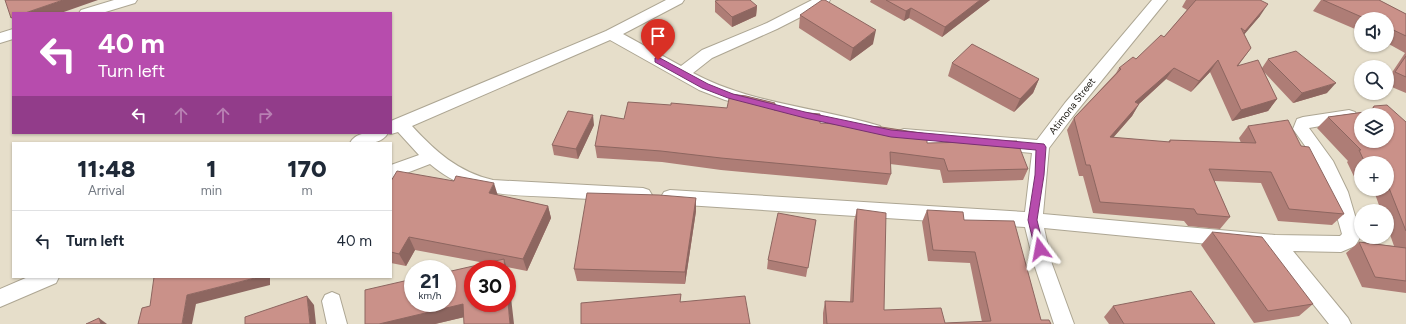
<!DOCTYPE html>
<html lang="en">
<head>
<meta charset="utf-8">
<style>
  :root { --surface:#fff; --page:#f6f6f7; --text:#1f2937; --muted:#747a83; --line:#e0e1e3 }
  body { margin:0; font-family:Figtree,sans-serif; background:var(--page); color:var(--text); height:100vh; display:flex; flex-direction:column; font-size:15px; white-space:nowrap }
  * { box-sizing:border-box; margin:0 }
  p { font-size:13px; color:var(--muted) }
  .icon { flex:none; width:22px; height:22px; fill:none; stroke:currentColor; stroke-width:2; stroke-linecap:round; stroke-linejoin:round }
  .map { position:relative; flex:1; overflow:hidden }
  .drawer { position:absolute; left:12px; top:142px; width:380px; height:136px; display:flex; flex-direction:column; background:var(--surface); border-radius:0px; box-shadow:0 1px 3px #0004 }
  .drawer>* { flex:none }
  .banner { position:absolute; left:12px; top:12px; width:380px; height:122px; border-radius:0px; box-shadow:0 1px 3px #0004; background:#b74cad; color:#fff; overflow:hidden }
  .tools { position:absolute; left:1354px; top:12px; display:grid; gap:8px }
  .tools a { display:grid; place-items:center; width:40px; height:40px; border-radius:50%; background:var(--surface); box-shadow:0 1px 3px #0004; font-size:20px }
  .speed { position:absolute; left:404px; top:260px; display:flex; gap:8px; font-size:20px; font-weight:700; text-align:center }
  .speed>* { display:grid; place-content:center; width:52px; height:52px; border-radius:50%; background:var(--surface); box-shadow:0 1px 3px #0004; line-height:1 }
  .speed small { font-size:10px; font-weight:400 }
  .speed .limit { border:6px solid #d22; background:#fff; color:#111 }
  .pin { position:absolute; display:grid; place-items:center; width:34px; height:34px; color:#fff; margin:-41px -17px; border-radius:50% 50% 50% 0; rotate:-45deg; box-shadow:0 0 4px #0007 }
  .pin .icon { rotate:45deg }
  .me { position:absolute; width:44px; margin:-22px; rotate:347deg; stroke-linejoin:round; filter:drop-shadow(0 0 3px #0008) }
  .turn { display:flex; align-items:center; gap:14px; height:84px; padding:0 20px; font-size:18px }
  .turn .icon { width:52px; height:52px; stroke-width:2.5 }
  .turn b { display:block; font-size:28px; line-height:34px }
  .lanes { display:flex; align-items:center; height:38px; padding:0 20px; background:#0003; justify-content:center; gap:20px; direction:ltr }
  .lanes .off { opacity:.35 }
  .eta { display:flex; justify-content:space-evenly; align-items:center; height:68px; text-align:center }
  .eta b { font-size:24px; font-weight:800; line-height:28px }
  ul { padding:0; list-style:none }
  li { display:flex; align-items:center; gap:12px; height:60px; padding:0 20px; border-top:1px solid var(--line) }
  li div { flex:1 }
  li b { display:block; font-size:15px }
  li em { font-style:normal }
  .map>svg:first-child { display:block }
  .lines { fill:none; stroke-linecap:round; stroke-linejoin:round }
  .street-casing { stroke:#ada693; stroke-width:2 }
  .street { fill:#fff; fill-rule:evenodd }
  .wall { fill:#ae7d76; fill-rule:evenodd }
  .shaded-wall { fill:#8d6660 }
  .building { fill:#ca9189; stroke:#8d6660; fill-rule:evenodd }
  .route { fill:#b74cad; stroke:#773170 }
  .labels { text-anchor:middle; dominant-baseline:central; stroke-width:3; stroke-linejoin:round; paint-order:stroke }
  .street-label { font-size:10px; fill:#1c1912; stroke:#fff }
</style>
</head>
<body>
<div class="map">
<svg width="1406" height="324" viewBox="0 0 1406 324">
  <rect width="100%" height="100%" fill="#e6deca"/>
  <g class="lines">
    <g class="street-casing">
      <path id="street" d="M114,0h23l-2,3 -33,10h-23l2,-3z
        M666,0h18l-2,3 -59,31 58,32 21,-16 65,-27 45,-23h18l-2,3 -51,26 -65,29 -19,15c57,31 125,34 187,53l2,4 -2,4 -6,2 -149,-36 -26,-10 -89,-50 -198,86c23,25 46,46 81,54l150,8 6,2 3,5 -3,5 -6,2c-30,-2 -59,-3 -89,-5 -46,-2 -87,-1 -124,-33l-39,15v-14l28,-10 -21,-23 -7,2 -3,-1c-7,13 -26,10 -38,10 7,-14 28,-10 41,-10v-12l215,-90z
        M1152,0h15l-90,111 -28,37 -6,66 232,21 65,1 2,-2 -12,-42 -12,-28 -25,-35 4,-10 6,-2 46,-7 6,2 2,4 -2,4 -46,8 24,33 15,31 13,44 -6,10 -14,6 -48,-1 55,67 3,6h-22l-59,-74 -226,-22 8,36 22,60h-20l-20,-60 -9,-37 -355,-23 -6,-2 -3,-5 3,-5 6,-2 355,22 7,-59 -128,-12 -6,-2 -2,-4 2,-4 6,-2 133,11 28,-37z
        M13,29v10l-13,4v-10z
        M28,277h31l-3,6 -56,24v-18z
        M332,292l7,3 8,29h-20l-5,-23 3,-6z"/>
    </g>
    <use href="#street" class="street"/>
  </g>
  <path class="wall" d="M871,0h119l-48,37 -33,-19 -5,3 -34,-19z
    M1186,0h74v16l-16,18 7,14 -13,18 24,2 6,-9 59,34 -34,10 -29,-31 13,27 -9,12 -36,10 -22,-49 -19,20 -25,-13 -27,25 -7,12 -19,22 55,4 2,-2 71,3 -2,-5 9,-12 53,20 43,68 -12,11 -54,-4 -17,-38 -47,-2 16,36 -10,12 -32,-3 -4,-5 -91,-8 -10,-37h-4l-12,-46 7,-12 42,-45 3,-5 17,-9 28,-22 23,-27 -5,-3z
    M1321,0h58l27,14v79l-19,-8v-5l18,-27 -18,-10v-24h-26v11l-4,-3 -2,2 -42,-18z
    M715,1l42,5 -1,10 -24,11 -17,-15z
    M800,15l73,29 -23,17 -51,-33z
    M952,63l87,16 -6,14 -19,19 -66,-36z
    M1374,106l32,16v171l-44,-6 -16,-34 13,-11 35,4 -7,-20v-15h-6l-7,-20 -14,-2 -13,-27 1,-1 -31,-33 11,-11 41,-6zM1361,163h26v26h-26z
    M727,108l47,2 46,13 107,20 101,26 -5,11 -80,3 -3,-13 -50,-6 1,10 -4,11 -166,-15 -59,-8 -65,-4 -2,-12 29,-27z
    M594,125l-16,34 -24,-4 -2,-10z
    M391,181l107,14 50,11 3,12 -24,53 -20,-4 1,4 -44,46 -29,7h-70l120,-61 -70,-13 -9,16 -15,-3z
    M696,198v13l-11,73 -108,-3 -3,-12z
    M857,209l27,101 61,13 37,-1 -12,-59 -42,-2 -6,-39 5,-12 37,10 77,100 10,4h-228v-11l2,-12 25,1 4,-81z
    M816,220l-10,57 -39,-8 1,-9z
    M1212,232l101,72 -14,12 -45,7 -53,-78z
    M1113,306l102,18h-106l-5,-7z"/>
  <path class="shaded-wall" d="M63,0h35l-37,13h-36z
    M980,0h10l-48,37 3,-10z
    M1268,4l-8,12 -23,27 8,-12z
    M757,6l-1,10 -24,11v-10z
    M911,8l-2,10 -5,3 2,-10z
    M876,30l-3,14 -23,17 3,-13z
    M1218,60l-8,12 -19,20 8,-11z
    M1174,68l-8,11 -38,35 7,-12z
    M1039,79l-6,14 -19,19 6,-13z
    M1336,83l-9,10 -34,10 9,-10z
    M1277,99l-9,12 -36,10 9,-11z
    M1139,104l-7,12 -29,33 7,-12z
    M593,115l1,10 -16,34 -2,-10z
    M494,183l4,13 -9,-3z
    M696,198v13l-11,73v-12z
    M548,206l3,12 -24,53 -4,-12z
    M409,237l6,13 -9,16 -7,-12z
    M504,259l4,12 6,53h-4l-3,-32v-23h-2z
    M259,277h11v8l-74,19 -4,20h-10l5,-29z
    M307,296l7,9 2,19h-6z
    M463,304l6,12 -34,8h-56z
    M99,318l8,6h-6z"/>
  <path class="building" d="M5,0h58l-38,13h-12v4l-2,1z
    M719,0h31l7,6 -25,11 -17,-16z
    M822,0h3l51,30 -23,18 -53,-33z
    M886,0h94l-35,27 -34,-19 -5,3z
    M1196,0h64l8,4 -23,27 -4,-3 10,20 -14,18 21,-6 19,39 -36,11 -23,-50 -19,21 -25,-13 -39,34 4,2 -29,33 60,5v-2l86,3 -8,-17 40,-6 13,26 8,1 35,67 -55,-5 -18,-37 -62,-3 21,48 -33,-3 -3,-5 -94,-7 -10,-37h-4l-12,-47 47,-49 -2,-1 14,-11 3,2 25,-24 3,2z
    M1323,0h56l27,14v22l-19,-9v-8h-15l-6,-3 -2,2z
    M972,44l67,35 -19,20 -68,-36z
    M1296,51l40,32 -34,10 -34,-34z
    M1406,56v21l-11,-5z
    M730,94l16,2 29,7 -1,7 46,4v9l61,4 46,7v9l90,-2 11,28 -80,2 -4,-12 -54,-7 1,22 -170,-16 -60,-7 -66,-5 6,-31 23,4 4,-17 43,3v-2l56,5z
    M1387,105l19,17v109l-19,-48v-20h-22l-6,-13h2l-33,-33 44,-6 2,-5zM1361,115h26v26h-26z
    M568,111l25,4 -17,34 -24,-4z
    M397,171l57,10 2,-5 38,7 -5,10 59,13 -25,53 -114,-22 -10,17 -8,-2v-71z
    M587,193l72,2 37,3 -11,74 -111,-3z
    M857,209l29,4 -2,97 57,-2 4,15 46,-2 -16,-69 -42,-2 -6,-40 36,2 1,8 50,1 27,99h8l2,4h-224l-2,-23 28,1z
    M778,213l38,7 -8,48 -40,-8z
    M1212,232l50,5 51,67 -45,7z
    M1359,242l47,6v33l-31,-4z
    M504,259l1,10h-32v34h34v-11l3,32h-46l-1,-20 -84,20h-14v-34l48,-11v24h34v-31z
    M154,277h105l-72,18 -5,29h-44l4,-16 8,-2z
    M1191,291l24,33h-91l-11,-18z
    M681,294l-1,8 65,-6 5,28h-169v-21z
    M307,296l3,28h-65v-7z
    M99,318l2,6h-15z"/>
  <path class="route" d="M658,57l50,27 25,10 72,18 86,18 153,14 2,3 -2,28 -7,45 7,29 -1,3 -3,1 -4,-1 -1,-3 -7,-29 7,-45 1,-25 -145,-13 -86,-19 -77,-20 -26,-10 -47,-26v-4z"/>
  <g class="labels">
    <g class="street-label">
      <text transform="translate(1072 106) rotate(-52)">Atimona Street</text>
    </g>
  </g>
</svg>
<div class="tools">
<a><svg class="icon" aria-label="sound" viewBox="0 0 24 24"><path d="M4 9h4l5-4v14l-5-4H4zM17 9q2 3 0 6"/></svg></a>
<a><svg class="icon" aria-label="search" viewBox="0 0 24 24"><circle cx="10" cy="10" r="6"/><path d="M15 15l6 6"/></svg></a>
<a><svg class="icon" aria-label="layers" viewBox="0 0 24 24"><path d="M12 4l9 5-9 5-9-5zM3 14l9 5 9-5"/></svg></a>
<a>+</a>
<a>−</a>
</div>
<div class="speed"><div>21<small>km/h</small></div><div class="limit">30</div></div>
<div class="pin" style="left:658px;top:60px;background:#d93025"><svg class="icon" aria-label="arrive" viewBox="0 0 24 24"><path d="M6 21V4h12l-3 4 3 4H6"/></svg></div>
<svg class="me" style="left:1040px;top:249px" viewBox="-20 -20 40 40"><path d="M0-17L14 15 0 8-14 15z" fill="#b74cad" stroke="#fff" stroke-width="4"/></svg>
<div class="banner">
<div class="turn"><svg class="icon" aria-label="left" viewBox="0 0 24 24"><path d="M17 20v-9H6M10 6l-5 5 5 5"/></svg><div><b>40 m</b>Turn left</div></div>
<div class="lanes"><svg class="icon" aria-label="left" viewBox="0 0 24 24"><path d="M17 20v-9H6M10 6l-5 5 5 5"/></svg><svg class="icon off" aria-label="ahead" viewBox="0 0 24 24"><path d="M12 20V5M6 11l6-6 6 6"/></svg><svg class="icon off" aria-label="ahead" viewBox="0 0 24 24"><path d="M12 20V5M6 11l6-6 6 6"/></svg><svg class="icon off" aria-label="right" viewBox="0 0 24 24"><path d="M7 20v-9h11M14 6l5 5-5 5"/></svg></div>
</div>
<section class="drawer">
<div class="eta">
<div><b>11:48</b><p>Arrival</p></div>
<div><b>1</b><p>min</p></div>
<div><b>170</b><p>m</p></div>
</div>
<ul>
<li><svg class="icon" aria-label="left" viewBox="0 0 24 24"><path d="M17 20v-9H6M10 6l-5 5 5 5"/></svg><div><b>Turn left</b></div><em>40 m</em></li>
</ul>
</section>
</div>
</body>
</html>
